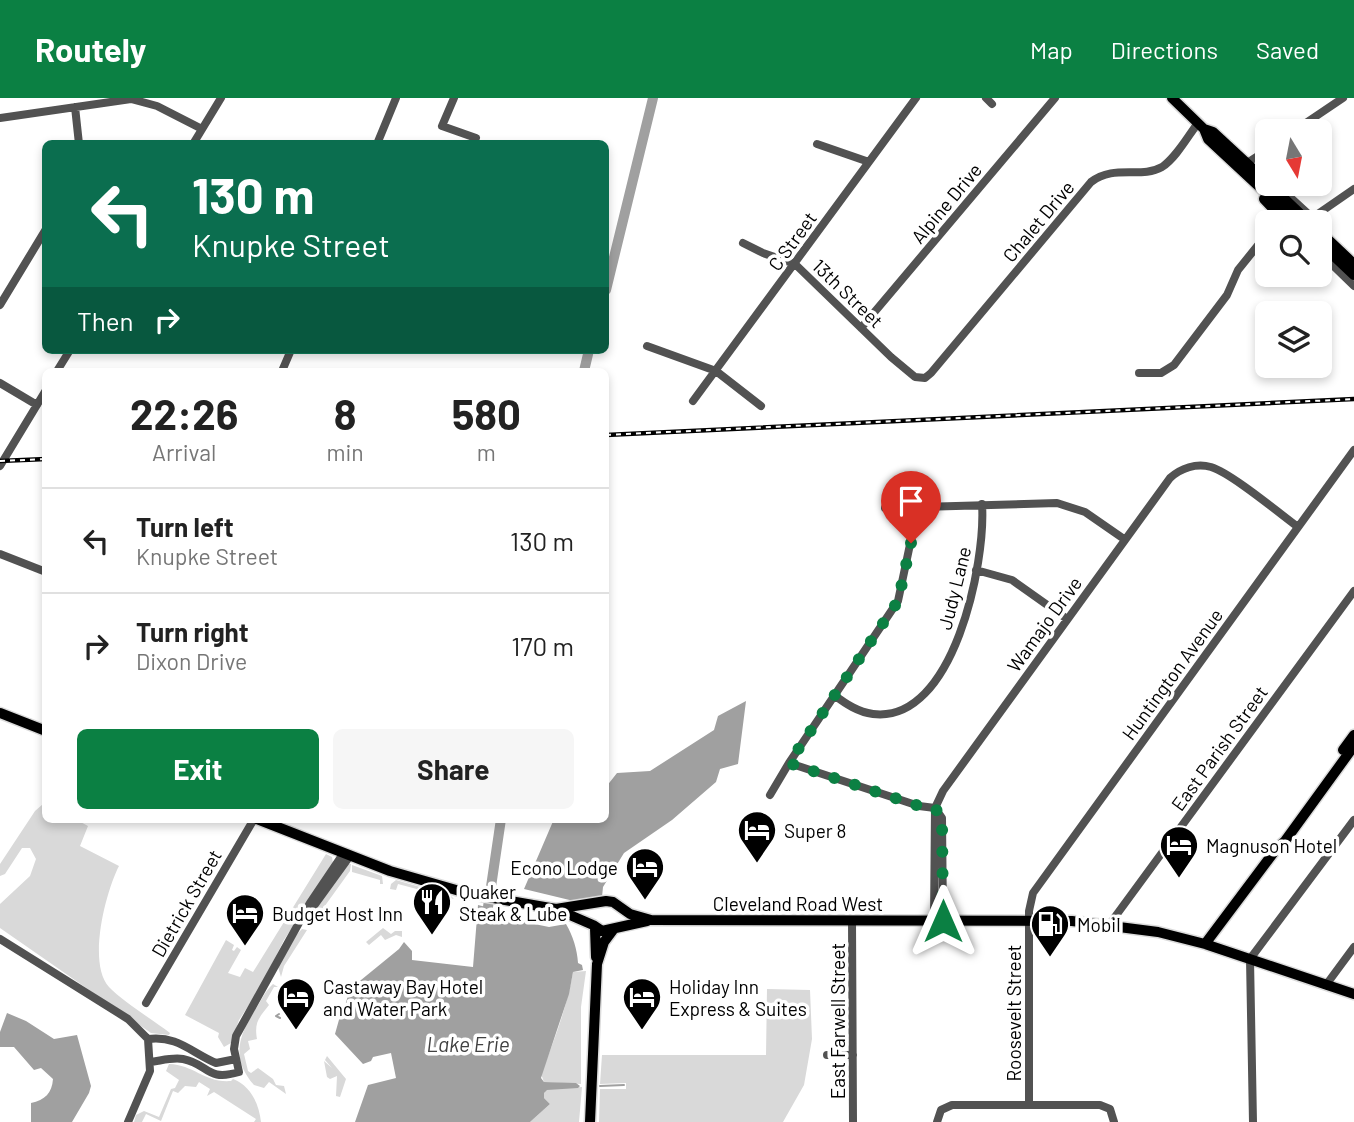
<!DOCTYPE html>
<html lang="en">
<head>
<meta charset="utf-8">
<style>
  :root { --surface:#fff; --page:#f6f6f6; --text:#222; --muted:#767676; --line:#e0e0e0; --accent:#0b8043 }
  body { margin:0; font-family:Barlow,sans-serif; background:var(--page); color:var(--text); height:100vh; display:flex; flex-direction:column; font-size:26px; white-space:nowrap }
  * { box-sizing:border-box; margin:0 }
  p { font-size:23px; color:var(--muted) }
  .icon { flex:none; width:38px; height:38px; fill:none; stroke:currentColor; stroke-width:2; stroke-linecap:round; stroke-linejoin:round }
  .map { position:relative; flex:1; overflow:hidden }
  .panel { position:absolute; left:42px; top:270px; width:567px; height:455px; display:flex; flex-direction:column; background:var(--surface); border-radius:10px; box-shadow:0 4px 10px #0003 }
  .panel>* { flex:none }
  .banner { position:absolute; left:42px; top:42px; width:567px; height:214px; border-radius:10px; box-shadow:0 4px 10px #0003; background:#0b6e4f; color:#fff; overflow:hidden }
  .needle { width:46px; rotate:170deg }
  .buttons { position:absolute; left:1255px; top:21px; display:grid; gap:14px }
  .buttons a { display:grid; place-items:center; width:77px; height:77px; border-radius:10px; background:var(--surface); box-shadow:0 4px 10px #0003; font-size:35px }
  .pin { position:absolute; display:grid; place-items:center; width:60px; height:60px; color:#fff; margin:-72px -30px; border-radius:50% 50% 50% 0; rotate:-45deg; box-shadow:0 0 7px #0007 }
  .pin .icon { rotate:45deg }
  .me { position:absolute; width:77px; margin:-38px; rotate:0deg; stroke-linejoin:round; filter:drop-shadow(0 0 5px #0008) }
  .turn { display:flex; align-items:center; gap:24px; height:147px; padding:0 35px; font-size:32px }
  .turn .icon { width:91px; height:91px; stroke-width:2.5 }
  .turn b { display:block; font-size:49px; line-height:60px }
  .then { display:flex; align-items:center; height:66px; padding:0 35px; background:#0003; gap:14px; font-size:26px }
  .eta { display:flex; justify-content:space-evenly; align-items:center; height:119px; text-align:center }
  .eta b { font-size:42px; font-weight:700; line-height:49px }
  .cta { display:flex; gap:14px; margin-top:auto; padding:14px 35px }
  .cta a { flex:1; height:80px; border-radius:10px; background:var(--accent); color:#fff; font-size:28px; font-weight:700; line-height:80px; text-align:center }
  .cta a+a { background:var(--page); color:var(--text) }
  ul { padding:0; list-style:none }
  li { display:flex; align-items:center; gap:21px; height:105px; padding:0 35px; border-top:2px solid var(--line) }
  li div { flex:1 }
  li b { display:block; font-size:26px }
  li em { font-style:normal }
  header { display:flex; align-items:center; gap:42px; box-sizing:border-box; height:98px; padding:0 35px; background:var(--accent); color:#fff }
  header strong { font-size:33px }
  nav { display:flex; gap:38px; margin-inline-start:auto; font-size:24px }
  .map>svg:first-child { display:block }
  .green { fill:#d9d9d9 }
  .water { fill:#a0a0a0 }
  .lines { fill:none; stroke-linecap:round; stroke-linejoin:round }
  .stream { stroke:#a0a0a0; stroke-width:2 }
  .river { stroke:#a0a0a0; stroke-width:10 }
  .major-casing { stroke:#dbdbdb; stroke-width:13 }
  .minor { stroke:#525252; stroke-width:8 }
  .major { stroke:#000; stroke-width:10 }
  .rail-casing { stroke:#000; stroke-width:4.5 }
  .rail { stroke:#fff; stroke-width:2; stroke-dasharray:5; stroke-linecap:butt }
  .route { stroke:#0b8043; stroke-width:12; stroke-dasharray:0 21.6 }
  .labels { text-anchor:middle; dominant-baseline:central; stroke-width:7; stroke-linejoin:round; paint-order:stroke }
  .street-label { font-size:19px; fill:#000; stroke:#fff }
  .poi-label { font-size:19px; fill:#000; stroke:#fff; text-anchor:start }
  .water-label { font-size:21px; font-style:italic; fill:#414141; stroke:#fff }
</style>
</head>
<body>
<header>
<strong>Routely</strong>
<nav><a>Map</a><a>Directions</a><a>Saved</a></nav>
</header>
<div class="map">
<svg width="1354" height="1024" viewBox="0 0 1354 1024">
  <rect width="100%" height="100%" fill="#fff"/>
  <path class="green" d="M43,706l2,1 1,14h29l13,7 -8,20 39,20c-13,25 -32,97 -10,121 13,14 44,33 61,46l-1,2 -18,-2 -151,-105v-24l30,-28 6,-17 -6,-11h-8l-17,26 -5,2v-12l35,-53z
    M326,756l6,3 1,7 -49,76 -24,48 -21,32 -8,23 -7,4 -6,-10 1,-4 -34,-18 41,-75 8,5 -2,5 2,1 3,-4 4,3 -13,23 12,4 5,-9 8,4z
    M348,766h3l-1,7 -36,50 -3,-3 1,-4z
    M352,767l30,11 1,8h-3v-4l-28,-8z
    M396,782l55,16 3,3 -56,-15 -2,6 -6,-1 1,-5z
    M383,830l8,6 4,-3h7v6l-6,-2 -11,5 -4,-5 -12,10 -3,-3z
    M302,831l5,1 -23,36 -3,11 -3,-10 19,-33z
    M586,873l-5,36v77l-37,-2 -3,-8c13,-33 26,-67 32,-102z
    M273,886l5,3h-4l-8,14 3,4c-10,13 -15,17 -12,34l-9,2 2,8 -6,5 4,17 3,2 7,-5 15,11 3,6 8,1 2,8 -17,-12 -5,6 -10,-3c-24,-27 -15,-51 3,-78 5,-8 9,-17 16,-23z
    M767,891l43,1 2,49 -8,46 -21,37h-184l1,-33h26v-6l-26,1 2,-29h164z
    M327,958l19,23 -6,18 -4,-1 1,-20 -7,3 -3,-2 -3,-16 8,7 -7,-8z
    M169,966c26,1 35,19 62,17l2,-2c18,7 26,25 28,43h-7l2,-3 -42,-27 -7,4 3,-7 -11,-7 -3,5 -11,-1 -7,7 -5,-2 -12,30 -15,-7 -4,8h-8l2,-7 8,-4 15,6 12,-28 4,-1 4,-8 -13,-9z
    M582,989l-3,35h-49l20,-18 -6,-6v-5l3,-4z"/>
  <path class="water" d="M746,603l-8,63 -18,5 -4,13 -44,38 -48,33 -21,34 -1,10 -20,6 -58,-14 30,-70h52v-32l11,-14 33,-2 64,-41 4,-14z
    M478,807l20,5 12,9 39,8 17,-3c7,12 11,25 12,39l4,2 1,5 -10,2 -4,22 -28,84 3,4 32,1 4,3 -2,2 -31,2 -3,3v5l6,6 -20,18h-175l13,-37 28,-7 -5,-25 -18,4 -2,4 -8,3 -28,-30 7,-25h2l6,-20 49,-40 5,-7 8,9v9l61,7z
    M7,915l19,8 28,18 23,-4 14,51 -2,7 -17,29h-41v-19c14,-3 21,-10 22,-24l-12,-11 -7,2 -20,-23h-14v-15z"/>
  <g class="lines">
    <path class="stream" d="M279,916l-3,2 4,2
      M600,988l24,-1"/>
    <path class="river" d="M606,192l47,-192
      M584,273l5,-21
      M488,809l13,-88"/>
    <g class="major-casing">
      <path id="major" d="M1172,0l32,31 4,10 89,83
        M1204,31l9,3 54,50
        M1269,86l40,38
        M1264,101l17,18
        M1320,134l34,32
        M1320,145l34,32
        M0,615l46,18
        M1343,652l11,-15
        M257,721l133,52 80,23 86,15 37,16 9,6 45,-10
        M556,811l50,-8 7,1 17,12 21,6 421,1 86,11 47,12 149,50
        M595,830l1,29
        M1205,846l72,-96 8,-7 69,-95
        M590,1024l7,-158 7,-22 9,-12"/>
    </g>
    <path class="minor" d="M454,0l-12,28 34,12
      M986,0l6,6
      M75,9l4,37
      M0,20l131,-19 26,7 45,23
      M1294,33l49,-33
      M193,46l28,-46
      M377,46l19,-46
      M817,46l52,18
      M1247,65l20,-13
      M1280,90l37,34
      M1312,120l42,-29
      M1276,124l5,-5 6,5
      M743,145l20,10 32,11 96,93 24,20 10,1 6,-5 160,-191c23,-18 50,-3 71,-15 14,-9 26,-31 36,-44
      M1320,155l34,33
      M0,207l46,-76
      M861,230l194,-230
      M647,248l69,25 45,35
      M57,273l13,-21
      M282,273l9,-21
      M1139,275h22l13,-8 53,-70 11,-25 29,-36
      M0,285l37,22
      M693,303l223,-303
      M0,368l46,-76
      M885,410l172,-5 28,9 39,27
      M0,456l46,18
      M976,472l36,10 55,39
      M834,597c12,9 24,17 39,19 81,10 113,-152 109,-210
      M789,665l130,43 16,2
      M770,697l19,-32 109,-162 14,-66v-27
      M935,710l7,10 1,103
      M308,816l42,-58
      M852,822l1,202
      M934,823l1,-113 8,-17 227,-313c11,-10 26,-15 41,-11 20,6 68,46 87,60
      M1109,827l245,-334
      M0,841l128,80 20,20
      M1326,887l28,-38
      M146,905l108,-184
      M148,941c29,-4 44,14 68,24l20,-4
      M827,957h26
      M150,964c10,-1 22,-5 33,-3 26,5 23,23 56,13l-5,-23 2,-13 74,-133 33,-49
      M1029,1007v-194l4,-18 321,-443
      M128,1024l22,-51 -2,-32
      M937,1024l4,-12 11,-5h148l10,4 4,13
      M1253,1024l-3,-163 104,-139"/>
    <use href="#major" class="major"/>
    <g class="rail-casing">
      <path id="rail" d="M606,337l748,-36
        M0,363l46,-2"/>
    </g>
    <use href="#rail" class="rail"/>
  </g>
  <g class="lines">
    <path class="route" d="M911,445l-13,58 -109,162 130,43 16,2 7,10 1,103"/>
  </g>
  <defs>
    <g id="hotel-pin" transform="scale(2.0125)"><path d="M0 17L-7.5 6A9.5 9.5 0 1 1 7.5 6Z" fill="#000" stroke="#fff"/><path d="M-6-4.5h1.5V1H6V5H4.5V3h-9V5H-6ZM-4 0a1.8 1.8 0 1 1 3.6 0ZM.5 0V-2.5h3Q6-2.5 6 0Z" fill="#fff"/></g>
    <g id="restaurant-pin" transform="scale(2.0125)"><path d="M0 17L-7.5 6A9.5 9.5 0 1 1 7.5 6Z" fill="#000" stroke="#fff"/><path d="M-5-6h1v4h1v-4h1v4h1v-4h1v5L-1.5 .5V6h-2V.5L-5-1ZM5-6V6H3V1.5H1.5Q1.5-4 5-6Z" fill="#fff"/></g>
    <g id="fuel-pin" transform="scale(2.0125)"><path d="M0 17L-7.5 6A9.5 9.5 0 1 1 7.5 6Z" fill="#000" stroke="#fff"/><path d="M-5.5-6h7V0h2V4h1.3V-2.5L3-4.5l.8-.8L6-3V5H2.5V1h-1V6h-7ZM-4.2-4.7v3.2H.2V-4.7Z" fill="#fff"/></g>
  </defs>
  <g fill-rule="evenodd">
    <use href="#hotel-pin" x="757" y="732"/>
    <use href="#hotel-pin" x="1179" y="747"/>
    <use href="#hotel-pin" x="645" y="769"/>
    <use href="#restaurant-pin" x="432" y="804"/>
    <use href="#hotel-pin" x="245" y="815"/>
    <use href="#fuel-pin" x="1050" y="826"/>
    <use href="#hotel-pin" x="296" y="899"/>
    <use href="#hotel-pin" x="642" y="899"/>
  </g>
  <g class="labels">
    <g class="street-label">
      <text transform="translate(946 105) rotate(-50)">Alpine Drive</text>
      <text transform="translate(1038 123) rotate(-50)">Chalet Drive</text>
      <text transform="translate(792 143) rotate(-54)">C Street</text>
      <text transform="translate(848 195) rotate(44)">13th Street</text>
      <text transform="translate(954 490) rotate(-76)">Judy Lane</text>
      <text transform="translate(1044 526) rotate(-54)">Wamajo Drive</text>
      <text transform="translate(1172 576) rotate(-54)">Huntington Avenue</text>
      <text transform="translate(1219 650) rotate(-54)">East Parish Street</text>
      <text transform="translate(186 805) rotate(-60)">Dietrick Street</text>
      <text x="798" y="805">Cleveland Road West</text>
      <text transform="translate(1013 915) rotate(-90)">Roosevelt Street</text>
      <text transform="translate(837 923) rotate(-90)">East Farwell Street</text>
    </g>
    <g class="poi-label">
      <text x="784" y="732">Super 8</text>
      <text x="1206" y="747">Magnuson Hotel</text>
      <text x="618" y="769" text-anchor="end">Econo Lodge</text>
      <text x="459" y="793">Quaker<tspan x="459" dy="22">Steak &amp; Lube</tspan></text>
      <text x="272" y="815">Budget Host Inn</text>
      <text x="1077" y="826">Mobil</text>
      <text x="323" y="888">Castaway Bay Hotel<tspan x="323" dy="22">and Water Park</tspan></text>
      <text x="669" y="888">Holiday Inn<tspan x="669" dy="22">Express &amp; Suites</tspan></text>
    </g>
    <g class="water-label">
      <text x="468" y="945">Lake Erie</text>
    </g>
  </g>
</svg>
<div class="buttons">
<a><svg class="needle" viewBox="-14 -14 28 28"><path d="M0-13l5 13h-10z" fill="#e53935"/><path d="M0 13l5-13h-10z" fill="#767676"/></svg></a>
<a><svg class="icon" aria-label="search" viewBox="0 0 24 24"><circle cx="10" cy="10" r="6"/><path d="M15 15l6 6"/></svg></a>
<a><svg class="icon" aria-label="layers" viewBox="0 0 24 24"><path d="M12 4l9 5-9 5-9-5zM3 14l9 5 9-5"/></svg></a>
</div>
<div class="pin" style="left:911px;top:445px;background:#d93025"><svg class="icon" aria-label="arrive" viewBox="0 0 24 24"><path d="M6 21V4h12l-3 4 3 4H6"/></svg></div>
<svg class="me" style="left:943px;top:823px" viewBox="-20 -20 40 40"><path d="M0-17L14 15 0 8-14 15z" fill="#0b8043" stroke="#fff" stroke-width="4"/></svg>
<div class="banner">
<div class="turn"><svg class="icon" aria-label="left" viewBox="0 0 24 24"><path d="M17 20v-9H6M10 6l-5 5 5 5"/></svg><div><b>130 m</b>Knupke Street</div></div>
<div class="then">Then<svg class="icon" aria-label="right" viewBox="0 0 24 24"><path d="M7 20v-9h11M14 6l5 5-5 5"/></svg></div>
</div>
<section class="panel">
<div class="eta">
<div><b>22:26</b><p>Arrival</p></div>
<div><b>8</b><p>min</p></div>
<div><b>580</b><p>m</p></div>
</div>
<ul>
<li><svg class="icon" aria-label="left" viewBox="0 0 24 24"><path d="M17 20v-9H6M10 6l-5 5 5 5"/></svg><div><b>Turn left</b><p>Knupke Street</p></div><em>130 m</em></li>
<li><svg class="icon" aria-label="right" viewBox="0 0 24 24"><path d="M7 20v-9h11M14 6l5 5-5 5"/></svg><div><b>Turn right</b><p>Dixon Drive</p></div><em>170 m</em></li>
</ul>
<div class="cta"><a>Exit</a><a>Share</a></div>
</section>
</div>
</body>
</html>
